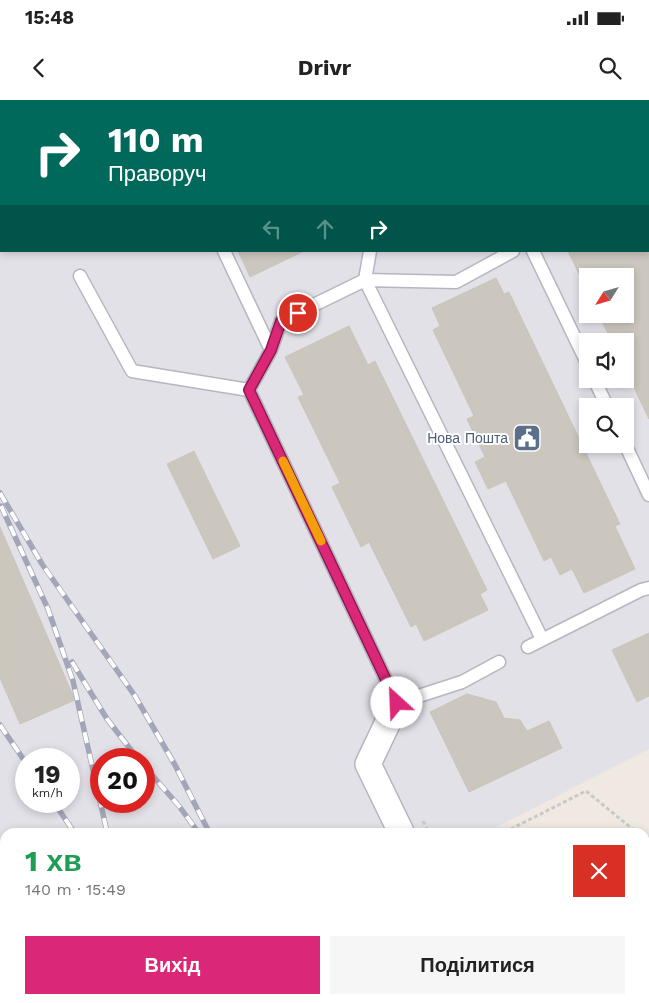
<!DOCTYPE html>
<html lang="uk">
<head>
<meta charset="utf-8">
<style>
  :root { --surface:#fff; --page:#f6f6f6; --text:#222; --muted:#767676; --accent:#db2777 }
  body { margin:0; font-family:"Work Sans",sans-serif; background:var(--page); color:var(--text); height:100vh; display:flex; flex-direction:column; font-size:19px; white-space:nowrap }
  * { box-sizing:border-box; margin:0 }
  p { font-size:16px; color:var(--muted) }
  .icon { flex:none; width:28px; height:28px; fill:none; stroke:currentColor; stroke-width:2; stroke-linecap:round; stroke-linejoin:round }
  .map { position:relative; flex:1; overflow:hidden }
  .sheet { position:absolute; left:0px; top:728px; width:650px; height:176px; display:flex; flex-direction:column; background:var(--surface); border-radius:15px 15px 0 0; box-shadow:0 2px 8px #0003 }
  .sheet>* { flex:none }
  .guide { position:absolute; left:0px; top:0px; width:650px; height:152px; box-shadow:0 2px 8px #0003; background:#00695c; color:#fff; overflow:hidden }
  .needle { width:32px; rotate:233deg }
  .buttons { position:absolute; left:579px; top:168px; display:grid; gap:10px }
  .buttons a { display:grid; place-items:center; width:55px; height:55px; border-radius:0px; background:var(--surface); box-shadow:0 2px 8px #0003; font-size:25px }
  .speed { position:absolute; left:15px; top:648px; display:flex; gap:10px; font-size:25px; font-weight:700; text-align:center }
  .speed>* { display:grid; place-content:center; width:65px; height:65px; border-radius:50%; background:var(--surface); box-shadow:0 2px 8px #0003; line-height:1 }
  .speed small { font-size:12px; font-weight:400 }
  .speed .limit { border:8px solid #d22; background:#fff; color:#111 }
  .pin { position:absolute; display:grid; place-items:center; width:42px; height:42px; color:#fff; margin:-21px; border:2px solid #fff; border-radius:50%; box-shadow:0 1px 5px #0007 }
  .me { position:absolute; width:55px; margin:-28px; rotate:335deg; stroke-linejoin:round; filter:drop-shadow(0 0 4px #0008) }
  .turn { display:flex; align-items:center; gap:18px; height:105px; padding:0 25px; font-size:22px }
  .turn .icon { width:65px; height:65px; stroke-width:2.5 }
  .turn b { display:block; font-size:35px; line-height:42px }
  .lanes { display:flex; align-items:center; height:48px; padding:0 25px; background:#0003; justify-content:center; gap:25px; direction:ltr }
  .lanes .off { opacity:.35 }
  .round { display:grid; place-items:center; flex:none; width:52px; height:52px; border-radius:0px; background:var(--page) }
  .headline { display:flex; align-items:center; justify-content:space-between; height:85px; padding:0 25px }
  h1 { font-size:30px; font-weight:700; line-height:38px; color:#1e9e55 }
  .button { display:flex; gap:10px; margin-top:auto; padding:10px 25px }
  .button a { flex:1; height:58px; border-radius:0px; background:var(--accent); color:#fff; font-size:20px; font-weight:700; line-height:58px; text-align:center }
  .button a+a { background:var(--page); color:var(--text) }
  .status { display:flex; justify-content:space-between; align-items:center; height:35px; padding:0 25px; background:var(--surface); direction:ltr }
  .status svg { height:14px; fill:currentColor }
  header { display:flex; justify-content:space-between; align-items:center; height:65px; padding:0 25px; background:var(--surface); font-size:22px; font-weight:700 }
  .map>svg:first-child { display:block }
  .industrial { fill:#e3e1e8; fill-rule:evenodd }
  .building { fill:#cbc7bf; stroke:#cbc5ba }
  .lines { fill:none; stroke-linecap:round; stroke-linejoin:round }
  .service-casing { stroke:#b4b7c1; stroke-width:15 }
  .minor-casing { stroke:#b4b7c1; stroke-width:28 }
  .path { stroke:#c9c9c9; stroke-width:3; stroke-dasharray:4 2.5; stroke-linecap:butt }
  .service { stroke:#fff; stroke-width:12 }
  .minor { stroke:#fff; stroke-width:25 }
  .rail-casing { stroke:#a3a6b8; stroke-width:5.5 }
  .rail { stroke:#fff; stroke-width:4; stroke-dasharray:11; stroke-linecap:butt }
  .route-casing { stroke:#8e194d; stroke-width:12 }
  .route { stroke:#db2777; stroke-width:9 }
  .slow { stroke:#f59e0b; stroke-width:9 }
  .labels { text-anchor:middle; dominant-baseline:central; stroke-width:4; stroke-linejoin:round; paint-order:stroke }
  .service-label { font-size:14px; fill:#4e5e75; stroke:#fff; text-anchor:end }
</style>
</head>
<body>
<div class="status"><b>15:48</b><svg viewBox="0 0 49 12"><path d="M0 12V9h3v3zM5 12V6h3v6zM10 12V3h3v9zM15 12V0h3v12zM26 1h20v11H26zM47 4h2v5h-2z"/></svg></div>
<header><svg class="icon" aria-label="back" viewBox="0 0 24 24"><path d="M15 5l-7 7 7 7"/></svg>Drivr<svg class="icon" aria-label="search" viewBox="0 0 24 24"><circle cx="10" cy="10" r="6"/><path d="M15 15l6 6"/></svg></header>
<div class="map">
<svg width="649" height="903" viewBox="0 0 649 903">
  <rect width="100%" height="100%" fill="#efe9e1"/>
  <path class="industrial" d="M0,0h649v649l-162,83h-482v167h443l2,4h-450zM1,1h648v150h-648zM588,176h37v38h-37zM588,241h37v38h-37zM588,306h37v38h-37zM26,659h43v42h-43zM101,659h43v42h-43z"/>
  <path class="building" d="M238,151h66l-54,26z
    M568,151h81v168l-24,-50v-28h-13l-14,-27h27v-38h-45z
    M496,178l8,16 5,-2 111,232 -5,2 20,43 -51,24 -12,-24 -12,6 -9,-18 -7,4 -38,-80 -18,8 -13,-27 10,-5 -18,-38 7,-3 -41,-86 7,-4 -8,-18z
    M349,226l19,39 7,-4 112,229 -7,4 8,16 -64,31 -8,-17 -5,3 -42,-85 -8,5 -29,-60 8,-4 -42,-86 6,-2 -19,-38z
    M194,351l46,95 -27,13 -46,-95z
    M0,427l75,173 -55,24 -20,-46z
    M649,533v63l-12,6 -25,-52z
    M467,594l29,8 8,16 16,2 7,11 22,-10 13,27 -93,44 -39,-80z"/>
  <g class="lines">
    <g class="service-casing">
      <path id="service" d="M152,0l1,1
        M312,0l1,1
        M595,0v1
        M224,151l47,99
        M370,151l-5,29 177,359
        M533,151l55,114
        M80,176l52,95 117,19 148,313 65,-21 37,-20
        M594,279l13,27
        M249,290l22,-40 10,-29 84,-41 91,2 57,-31
        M625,344l24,51
        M528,547l113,-57 8,-2
        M645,743l4,6"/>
    </g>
    <g class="minor-casing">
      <path id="minor" d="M397,603l-29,61 33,68
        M481,899l2,4"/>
    </g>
    <path class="path" d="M423,721l6,11
      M505,732l81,-41 49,40
      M645,886l4,-2
      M510,899l2,4
      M609,903l8,-4"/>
    <use href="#service" class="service"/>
    <use href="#minor" class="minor"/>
    <g class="rail-casing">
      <path id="rail" d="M0,393l42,71 93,132 40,69 34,67
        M1,406l47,103 25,72 34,151
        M72,562l35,57 31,40
        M0,625l26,38
        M144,666l35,40 19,26
        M53,701l21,31
        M156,899l2,4
        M287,899l2,4"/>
    </g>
    <use href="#rail" class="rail"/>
  </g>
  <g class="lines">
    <g class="route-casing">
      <path id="route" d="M298,213l-17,8 -10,29 -22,40 148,313"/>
    </g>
    <use href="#route" class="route"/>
    <path class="slow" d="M283,361l38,80"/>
  </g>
  <defs>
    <g id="civic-square" transform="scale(1.4375)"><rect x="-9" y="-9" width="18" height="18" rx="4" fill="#5c6f8a" stroke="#fff"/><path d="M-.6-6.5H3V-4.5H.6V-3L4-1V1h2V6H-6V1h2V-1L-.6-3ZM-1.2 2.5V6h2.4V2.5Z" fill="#fff"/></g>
  </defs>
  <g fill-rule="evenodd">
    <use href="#civic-square" x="527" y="338"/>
  </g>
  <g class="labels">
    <g class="service-label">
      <text x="508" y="338">Нова Пошта</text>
    </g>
  </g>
</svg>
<div class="buttons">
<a><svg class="needle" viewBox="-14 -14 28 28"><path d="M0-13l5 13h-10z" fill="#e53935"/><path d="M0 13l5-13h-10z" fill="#767676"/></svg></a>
<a><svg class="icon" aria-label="sound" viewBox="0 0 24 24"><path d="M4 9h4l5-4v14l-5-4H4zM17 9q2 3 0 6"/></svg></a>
<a><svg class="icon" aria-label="search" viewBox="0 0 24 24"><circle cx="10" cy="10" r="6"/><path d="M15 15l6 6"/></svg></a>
</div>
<div class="speed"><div>19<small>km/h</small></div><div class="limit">20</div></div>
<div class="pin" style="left:298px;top:213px;background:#d93025"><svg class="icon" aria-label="arrive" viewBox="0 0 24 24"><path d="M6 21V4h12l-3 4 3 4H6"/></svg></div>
<svg class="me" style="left:397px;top:603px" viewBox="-20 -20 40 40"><circle r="19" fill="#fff"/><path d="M0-13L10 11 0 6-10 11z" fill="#db2777"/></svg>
<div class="guide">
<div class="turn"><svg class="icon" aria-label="right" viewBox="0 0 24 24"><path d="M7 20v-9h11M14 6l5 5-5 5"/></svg><div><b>110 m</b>Праворуч</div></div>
<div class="lanes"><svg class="icon off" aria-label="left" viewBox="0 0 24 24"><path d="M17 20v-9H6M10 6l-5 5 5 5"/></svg><svg class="icon off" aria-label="ahead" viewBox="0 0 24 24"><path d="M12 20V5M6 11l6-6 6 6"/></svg><svg class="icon" aria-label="right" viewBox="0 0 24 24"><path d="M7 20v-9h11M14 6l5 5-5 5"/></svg></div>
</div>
<section class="sheet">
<div class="headline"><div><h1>1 хв</h1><p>140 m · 15:49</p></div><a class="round" style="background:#d93025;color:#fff"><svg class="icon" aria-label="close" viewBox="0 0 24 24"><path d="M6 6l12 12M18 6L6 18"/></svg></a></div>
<div class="button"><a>Вихід</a><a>Поділитися</a></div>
</section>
</div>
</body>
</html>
